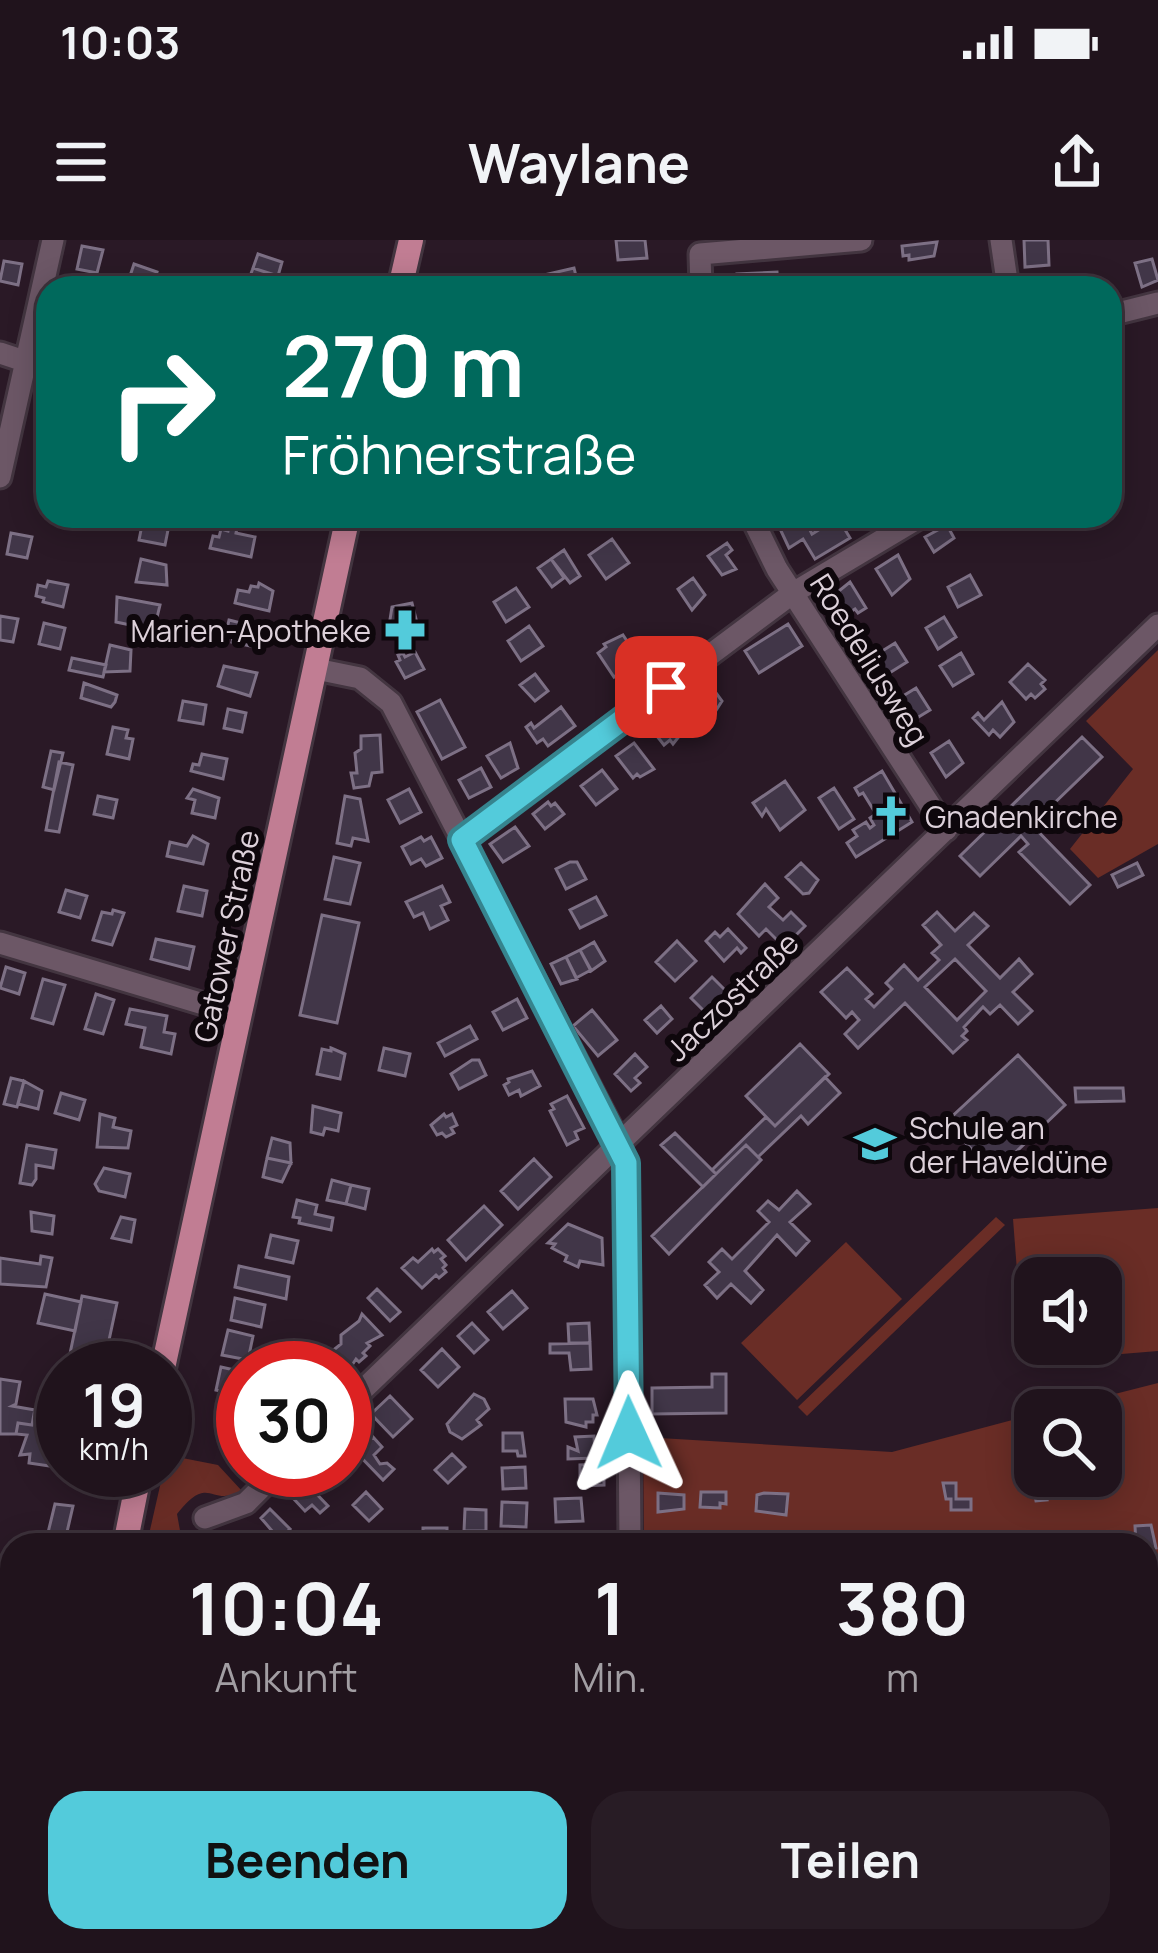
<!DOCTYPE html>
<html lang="de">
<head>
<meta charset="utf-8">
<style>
  :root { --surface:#20131c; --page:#281c25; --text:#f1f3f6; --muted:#a29ea3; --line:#3d323b; --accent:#53cbdb }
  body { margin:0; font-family:Manrope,sans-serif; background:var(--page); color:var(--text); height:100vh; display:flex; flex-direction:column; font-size:45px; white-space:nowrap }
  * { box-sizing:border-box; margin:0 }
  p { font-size:39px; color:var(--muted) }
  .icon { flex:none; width:66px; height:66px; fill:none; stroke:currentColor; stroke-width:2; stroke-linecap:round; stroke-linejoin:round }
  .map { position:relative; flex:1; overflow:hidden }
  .sheet { position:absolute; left:0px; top:1293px; width:1158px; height:420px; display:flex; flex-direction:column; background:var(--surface); border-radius:36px 36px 0 0; box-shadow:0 6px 30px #0003,0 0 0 3px var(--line) }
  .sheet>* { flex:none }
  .top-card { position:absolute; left:36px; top:36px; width:1086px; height:252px; border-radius:36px; box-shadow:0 6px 30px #0003,0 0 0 3px var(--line); background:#00695c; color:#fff; overflow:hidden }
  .buttons { position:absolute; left:1014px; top:1017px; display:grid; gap:24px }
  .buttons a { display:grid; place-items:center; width:108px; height:108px; border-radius:24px; background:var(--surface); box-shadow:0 6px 30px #0003,0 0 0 3px var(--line); font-size:60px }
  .speed { position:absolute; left:36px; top:1101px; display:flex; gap:24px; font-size:60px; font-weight:700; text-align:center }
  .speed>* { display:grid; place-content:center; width:156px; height:156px; border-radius:50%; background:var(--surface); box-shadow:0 6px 30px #0003,0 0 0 3px var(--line); line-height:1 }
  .speed small { font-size:30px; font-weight:400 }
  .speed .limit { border:18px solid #d22; background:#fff; color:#111 }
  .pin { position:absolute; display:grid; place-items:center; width:102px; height:102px; color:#fff; margin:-51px; border-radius:24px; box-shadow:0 6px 18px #0006 }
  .me { position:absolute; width:132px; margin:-66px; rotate:359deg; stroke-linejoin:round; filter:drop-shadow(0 0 9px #0008) }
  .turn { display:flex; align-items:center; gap:42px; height:252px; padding:0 48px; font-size:54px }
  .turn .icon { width:156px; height:156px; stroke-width:2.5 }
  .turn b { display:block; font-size:84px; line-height:102px }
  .eta { display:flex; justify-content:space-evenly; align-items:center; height:204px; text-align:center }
  .eta b { font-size:72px; font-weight:700; line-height:84px }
  .primary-button { display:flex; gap:24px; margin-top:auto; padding:24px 48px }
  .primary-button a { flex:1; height:138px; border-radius:36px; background:var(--accent); color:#111; font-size:48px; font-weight:700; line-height:138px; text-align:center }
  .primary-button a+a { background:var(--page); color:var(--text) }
  .status { display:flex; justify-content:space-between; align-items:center; height:84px; padding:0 60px; background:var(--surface); direction:ltr }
  .status svg { height:33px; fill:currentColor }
  header { display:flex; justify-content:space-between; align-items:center; height:156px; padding:0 48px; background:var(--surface); font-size:54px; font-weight:700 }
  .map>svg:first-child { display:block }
  .green { fill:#6a2d26; fill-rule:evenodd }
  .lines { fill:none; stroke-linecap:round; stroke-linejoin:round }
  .stream { stroke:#625e9b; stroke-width:4.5 }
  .building { fill:#413648; stroke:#7d7085; stroke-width:3; fill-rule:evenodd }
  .minor-casing { stroke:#433540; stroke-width:27 }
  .major-casing { stroke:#433540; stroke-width:30 }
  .minor { stroke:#6c5766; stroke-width:21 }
  .major { stroke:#c17d93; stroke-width:24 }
  .route-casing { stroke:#36848e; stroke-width:30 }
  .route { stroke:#53cbdb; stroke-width:21 }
  .labels { text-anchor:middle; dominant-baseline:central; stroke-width:12; stroke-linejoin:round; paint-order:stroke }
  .poi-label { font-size:30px; fill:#ddd1da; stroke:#0e070c; text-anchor:start }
  .street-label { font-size:30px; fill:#ddd1da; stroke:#0e070c }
</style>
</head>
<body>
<div class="status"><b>10:03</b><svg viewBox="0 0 49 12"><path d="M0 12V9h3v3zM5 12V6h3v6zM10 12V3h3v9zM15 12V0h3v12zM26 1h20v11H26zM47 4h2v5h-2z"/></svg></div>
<header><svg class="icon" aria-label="menu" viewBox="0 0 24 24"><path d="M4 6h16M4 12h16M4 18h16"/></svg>Waylane<svg class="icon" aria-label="share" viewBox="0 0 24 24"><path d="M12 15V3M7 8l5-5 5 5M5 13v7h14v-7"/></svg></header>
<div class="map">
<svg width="1158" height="1713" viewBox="0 0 1158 1713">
  <rect width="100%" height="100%" fill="#2a1926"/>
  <path class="green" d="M1158,410v194l-60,34 -28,-29 63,-80 -47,-48z
    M1158,968v143l-134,11 -11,-143zM1035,1038h66v66h-66z
    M996,977l9,8 -198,191 -9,-9z
    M846,1002l56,57 -105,101 -56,-57z
    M1158,1143v291l-12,-1v-128h-502l-1,-108 249,15 143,-38v62h66v-66h-49z
    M167,1215l51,10 24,26c-33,17 -32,-19 -65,23l4,22 -31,-6z
    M0,1418l12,2v281h11l-2,12h-21z
    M1158,1657v56h-276l-43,-12h307v-42z"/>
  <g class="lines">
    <path class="stream" d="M0,1521l12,-8"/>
  </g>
  <path class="building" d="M616,0h29l2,18 -29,2z
    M1024,0h24l1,25 -24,2z
    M937,2l-3,14 -25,4v-5l-6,1 -1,-10z
    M82,6l21,4 -6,23 -20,-4z
    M258,14l24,8 -4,14 -25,-8z
    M1152,19l6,21 -16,7 -7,-24z
    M4,21l18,3 -4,21 -18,-4z
    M134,24l23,8 -5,16 -25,-3z
    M253,28l25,8 -4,12 -26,-6z
    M574,28l5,20h-91z
    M777,32l1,16h-40l-1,-14z
    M774,276h29l9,18 26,-16 12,20 -35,21 -12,-20 -14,9z
    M142,285l26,5 -3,15 -26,-5z
    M947,285l7,13 -20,14 -9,-15z
    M229,286l8,2 -1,5 19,4 -4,20 -41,-9 3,-12 6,1 2,-8 7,2z
    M11,293l21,4 -5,21 -20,-4z
    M612,299l17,24 -23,16 -17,-24z
    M727,303l5,7 -6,5 10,14 -14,6 -14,-19z
    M564,310l16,26 -10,7 -19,-24z
    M898,315l12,24 -18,16 -16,-26z
    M141,319l25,6 1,20 -31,-3z
    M551,319l13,19 -12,9 -14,-19z
    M970,335l11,20 -23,12 -10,-20z
    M693,338l12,17 -13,15 -14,-21z
    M48,341l20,4 -5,22 -20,-5 1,-4 -8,-2 2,-11 8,2z
    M850,342l16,26 -8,5 -3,-4 -18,11 -8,-21z
    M259,343l14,8 -4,20 -34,-8 3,-13 11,2 2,-6 7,1z
    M516,348l13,19 -23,15 -12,-20z
    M117,357l43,8 -6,25 -38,-8z
    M412,363l6,24 -15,8 -15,-3 4,-25z
    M0,376l18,3 -5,23 -13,-2z
    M944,377l12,20 -18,12 -12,-21z
    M229,380l36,9 -5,19 -28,-6 3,-11 -8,-2z
    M44,383l21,5 -5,21 -21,-5z
    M788,384l14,22 -43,27 -14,-22z
    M529,386l14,20 -22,15 -13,-20z
    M623,395l16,24 -25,18 -16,-24 8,-6 -2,-3z
    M895,403l12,19 -24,15 -12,-19z
    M110,405l21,5 -1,21 -26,1z
    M415,412l9,17 -19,9 -9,-16 4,-2 -2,-5 5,-2 2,4z
    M961,413l12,21 -20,12 -13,-20z
    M72,418l34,7 -3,12 -34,-7z
    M1028,424l17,16 -4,4 4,5 -10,9 -4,-4 -5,5 -16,-17z
    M224,426l33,7 -7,23 -32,-10z
    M535,434l13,17 -13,10 -15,-16z
    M708,442l14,19 -7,11 -11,3 -15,-19z
    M84,443l33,12 -2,7 -4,5 -30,-9z
    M916,448l14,22 -18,11 -14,-22z
    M440,460l25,47 -23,12 -25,-47z
    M183,461l23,4 -3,19 -24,-4z
    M1002,462l12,20 -14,15 -7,-7 -4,5 -16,-17 5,-5 6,7z
    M561,467l14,19 -27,20 -5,-7 -6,4 -11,-16 5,-4 3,5z
    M228,469l18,4 -4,19 -18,-4z
    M671,470l14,19 -12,15 -3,-4 -6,5 -15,-19z
    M113,487l15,3 -2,8 7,1 -4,20 -22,-5z
    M380,495l2,37 -10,1 -3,13 -15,2 -3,-15h6l-2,-20 6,-4v-13z
    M1082,497l20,20 -61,59 -5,-5 -9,9 63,65 -20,19 -51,-52 9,-8 -7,-8 -41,40 -20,-20z
    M949,501l14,22 -17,14 -15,-24z
    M510,503l8,25 -17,10 -14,-22z
    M634,503l20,26 -14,8 -3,-3 -4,4 -17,-22z
    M51,511l12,2 -9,37 -11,-3z
    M202,514l25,5 -4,20 -32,-8 2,-7 6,1z
    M59,522l14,3 -14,67 -13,-2z
    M481,528l10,19 -22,11 -10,-18z
    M602,530l15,19 -21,16 -15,-19z
    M882,531l30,51 -56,35 -9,-14 10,-7 -4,-6 13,-8 4,6 4,-3 -4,-7 6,-4 -13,-21 -4,2 -4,-7z
    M785,541l20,29 -25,20 -14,-21 -4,7 -9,-13z
    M834,548l20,31 -15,10 -20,-31z
    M193,549l26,9 -4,20 -23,-5 3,-13 -8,-2z
    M409,549l12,23 -21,11 -12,-23z
    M98,556l19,4 -4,18 -19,-4z
    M345,556l15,3 8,42 -15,-3 -2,8 -14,-3z
    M548,562l3,4 4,-3 9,11 -19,15 -12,-15z
    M515,587l14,19 -26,16 -13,-18z
    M193,596l15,8 -5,20 -36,-8 3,-14 17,4z
    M421,597l3,4 7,-4 11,21 -16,8 -5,-7 -10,5 -9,-17z
    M334,617l26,6 -10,41 -25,-5z
    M570,622h7l9,17 -20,10 -10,-20z
    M801,623l17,17 -9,13 -6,1 -17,-17z
    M1137,623l6,12 -25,12 -6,-12z
    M765,644l13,14 -9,9 14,13 8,-8 14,14 -21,21 -18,-18 -7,7 -21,-22z
    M184,646l23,5 -5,25 -24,-5z
    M442,646l8,16 -9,4 7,14 -18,9 -7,-16 -9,4 -8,-15z
    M66,650l21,6 -7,22 -21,-6z
    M596,657l10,18 -26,13 -10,-18z
    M113,670l11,3 -12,32 -19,-5 9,-28 10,2z
    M937,672l18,19 19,-18 14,13 -20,19 32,33 19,-19 13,15 -19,18 19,19 -14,13 -18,-19 -10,9 -7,-7 -19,20 3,4 -5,5 5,4 -14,13 -48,-50 -47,45 -13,-14 14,-14 -7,-8 -6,6 -25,-26 26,-24 25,26 -6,5 8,8 18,-18 -6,-6 18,-18 14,15 21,-20 -7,-7 9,-8 -18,-20zM955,719l31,32 -29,29 -32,-33z
    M322,675l37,8 -22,100 -37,-8z
    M728,689l18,19 -5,5 -4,-5 -13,13 -18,-20 9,-9 5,5z
    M156,699l38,8 -5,22 -38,-10z
    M677,701l19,20 -21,20 -19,-19z
    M594,702l11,19 -14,10 -11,-21z
    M580,710l11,20 -15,8 -10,-21z
    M566,717l11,22 -16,5 -10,-20z
    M6,727l19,6 -6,21 -19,-6z
    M712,737l20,20 -21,21 -20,-20z
    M43,739l22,6 -12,39 -21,-6z
    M96,754l18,6 -11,34 -18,-5z
    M517,759l10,19 -24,12 -10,-18z
    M661,766l11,13 -15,14 -12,-13z
    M130,769l37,7 -3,16 11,2 -4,20 -30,-7 4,-19 -19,-4z
    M592,770l25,30 -19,16 -25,-30z
    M470,786l7,13 -32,17 -7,-13z
    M800,804l29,30 -54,52 -29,-30z
    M331,808l14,6 -5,25 -23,-5 5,-25 9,2z
    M384,808l26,6 -5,22 -26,-6z
    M635,814l12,13 -12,11 5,5 -9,8 -16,-17z
    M1018,815l47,50 -71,68 -48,-51z
    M472,820h7l7,15 -27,14 -8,-15z
    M532,831l8,15 -19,10 -2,-6 -10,5 -5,-10 5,-3 -1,-3z
    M825,837l15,16 -32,31 -7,-8 -43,41 -12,-12 -30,29 -4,-4 54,-53 9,9z
    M11,838l13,3 -7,26 -13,-3z
    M24,841l18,10 -4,18 -20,-5z
    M1075,848h48l1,13 -48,1z
    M61,853l24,7 -6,20 -24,-7z
    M567,856l17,32 -9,4 3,7 -11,6 -17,-34 4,-2 -3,-5z
    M313,866l28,7 -3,18 -13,-3 -2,7 -12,-3z
    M100,874l15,4 -2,9 18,4 -3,17 -31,-1z
    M444,874l2,3 6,-3 5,11 -6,3 3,5 -8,4 -4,-4 -5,2 -6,-10z
    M675,893l41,41 -13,13 -42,-42z
    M272,898l18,5 1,20 -24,-5z
    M27,905l29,5 -3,18 -17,-3v14l-4,6 -12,-2z
    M746,905l15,15 -92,94 -17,-18z
    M267,918l24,5 -9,19 -19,-5z
    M534,919l17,18 -33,32 -17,-18z
    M104,928l26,6 -5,23 -26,-6 -4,-7z
    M332,940l19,5 -5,19 -19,-4z
    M351,945l18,4 -4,20 -19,-5z
    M797,951l13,13 -20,18 19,19 -13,14 -19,-20 -32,36 18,19 -12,13 -20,-19 -14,14 -12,-13 14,-13 -10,-10 13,-13 10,10 37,-37 -11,-11 10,-10 11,9z
    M297,960l20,5 -2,9 18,4 -2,12 -32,-7 1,-5 -7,-1z
    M484,966l18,19 -36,35 -18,-20z
    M31,972l23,4 -2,18 -20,-3z
    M121,977l14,3 -4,22 -19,-4z
    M568,984l34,14 1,27 -23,-4 -2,6 -13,-6 2,-5 -15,-8 3,-4 -7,-1z
    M271,995l27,6 -5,22 -27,-6z
    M432,1009l2,3 4,-3 7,7 -4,3 5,6 -3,3 3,4 -7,6 -3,-3 -14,13 -20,-20 11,-10 5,4z
    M41,1016l11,2 -6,29 -46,-3v-26l40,6z
    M239,1026l50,11 -3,22 -51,-12z
    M377,1049l23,23 -10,9 -22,-23z
    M512,1051l15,17 -24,21 -15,-17z
    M45,1054l36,8 -6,29 -37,-8z
    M82,1056l35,7 -14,65h-36z
    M235,1058l30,7 -4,22 -30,-7z
    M362,1074l20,21 -15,8 3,3 -7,7 3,3 -7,6 -3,-3 -11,17v-8h-34l30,-24v-9l18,-14z
    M472,1083l16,17 -14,13 -16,-17z
    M589,1083l1,20h-21l-1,-19z
    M228,1090l25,6 -5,24 -26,-5z
    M590,1103l1,26 -20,1 -2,-17h-19v-9z
    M442,1109l17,18 -21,20 -17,-17z
    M221,1127l22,5 -4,23 -23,-5z
    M712,1134h14v39l-74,1v-26l60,-1z
    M0,1139l20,3 -4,22 -4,2 23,4 -3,15 -14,-2 -2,11h-16z
    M474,1154l10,5 5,10 -12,11 4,5 -19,14 -12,-7 -3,-8z
    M390,1156l22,23 -19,18 -22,-23z
    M565,1159h28l4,16h-4v7h-7v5l-20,-5z
    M34,1174l13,2 -4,24 20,1v27l-34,-5 1,-9 -10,1 7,-20 -11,-1 2,-11 14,2z
    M503,1193h19l3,23h-7l-1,-5h-14z
    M594,1196l1,22 -27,1v-12l10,4 -3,-14z
    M365,1197l4,4 4,-4 9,10 -8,8 6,9 7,-1 7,6 -11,11 -30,-31z
    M452,1214l13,13 -17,16 -13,-13z
    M604,1224v21l-24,1v-21z
    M525,1227l1,21 -23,1 -1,-21z
    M1062,1236l1,8 -13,2 1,4 -6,1 2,9 -11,1 -5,-24z
    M306,1243l22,23 -8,7 -8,-8 -7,6 -13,-14z
    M943,1243h13v16h15v11h-20v-11h-5z
    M366,1252l16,17 -13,12 -16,-16z
    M701,1252h25v12l-6,-1v5l-20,-1z
    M658,1253l26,2v14l-26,3z
    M764,1253l24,1 -2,21 -30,-4 1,-16z
    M581,1258l2,23 -27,1 -1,-23z
    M502,1262l25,1 -1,24 -25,-1z
    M55,1264l18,2 -9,39h-19z
    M270,1269l20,20 -11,10 -18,-21z
    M465,1269l21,1v21h-22z
    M1151,1285l5,23 -10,1v-4h-10l-1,-19z
    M423,1288h24v17h-24z
    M3,1320l9,2v37l-5,1 -7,-4z
    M241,1701h48l-1,12 -47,-6z
    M441,1701h38l3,12h-44z
    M138,1702l23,2v9h-46v-9l23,3z"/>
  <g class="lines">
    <g class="minor-casing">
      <path id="minor" d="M1001,0l7,48
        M701,48l-1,-34 161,-14
        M1110,75l48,-12
        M0,113l48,16
        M0,237l53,-237
        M751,276l26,53 169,261
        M316,429l44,9 31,25 229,442 7,28 3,372
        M462,600l331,-247 129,-77
        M0,703l240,72
        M345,1167l813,-782
        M205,1278l41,-15 33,-33
        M0,1397l12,2
        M1146,1444h12
        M1146,1649l12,-3
        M807,1701l38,12"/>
    </g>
    <g class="major-casing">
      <path id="major" d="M400,48l11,-48
        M163,1128l185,-852
        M125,1305l15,-75
        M39,1713l2,-12"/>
    </g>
    <use href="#minor" class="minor"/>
    <use href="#major" class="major"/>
  </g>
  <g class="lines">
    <g class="route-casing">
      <path id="route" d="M629,1193l-3,-270 -164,-323 204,-153"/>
    </g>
    <use href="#route" class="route"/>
  </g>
  <defs>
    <g id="pharmacy-bare" transform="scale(3.24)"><path d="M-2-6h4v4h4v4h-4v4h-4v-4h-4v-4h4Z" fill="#53cbdb" stroke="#0e070c" stroke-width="2.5" paint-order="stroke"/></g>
    <g id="church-bare" transform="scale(3.24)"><path d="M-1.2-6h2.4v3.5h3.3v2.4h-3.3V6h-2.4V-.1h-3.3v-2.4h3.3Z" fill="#53cbdb" stroke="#0e070c" stroke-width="2.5" paint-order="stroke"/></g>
    <g id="school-bare" transform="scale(3.24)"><path d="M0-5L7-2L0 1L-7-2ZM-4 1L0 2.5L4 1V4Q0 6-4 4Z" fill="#53cbdb" stroke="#0e070c" stroke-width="2.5" paint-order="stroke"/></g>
  </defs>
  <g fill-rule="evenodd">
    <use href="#pharmacy-bare" x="405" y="390"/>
    <use href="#church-bare" x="891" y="576"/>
    <use href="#school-bare" x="875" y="904"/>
  </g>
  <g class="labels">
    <g class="poi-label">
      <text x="371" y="390" text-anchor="end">Marien-Apotheke</text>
      <text x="925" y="576">Gnadenkirche</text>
      <text x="909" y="887">Schule an<tspan x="909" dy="34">der Haveldüne</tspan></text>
    </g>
    <g class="street-label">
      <text transform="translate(870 419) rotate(58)">Roedeliusweg</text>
      <text transform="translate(226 696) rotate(-78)">Gatower Straße</text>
      <text transform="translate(732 756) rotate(-44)">Jaczostraße</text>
    </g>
  </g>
</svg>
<div class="buttons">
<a><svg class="icon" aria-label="sound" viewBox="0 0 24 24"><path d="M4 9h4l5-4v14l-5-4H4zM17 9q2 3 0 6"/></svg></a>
<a><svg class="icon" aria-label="search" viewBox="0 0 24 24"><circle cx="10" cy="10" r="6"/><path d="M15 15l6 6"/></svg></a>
</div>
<div class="speed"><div>19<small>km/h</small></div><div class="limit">30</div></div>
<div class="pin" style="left:666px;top:447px;background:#d93025"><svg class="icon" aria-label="arrive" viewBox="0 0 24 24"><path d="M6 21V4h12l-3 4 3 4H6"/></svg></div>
<svg class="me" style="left:629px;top:1193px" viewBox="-20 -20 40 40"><path d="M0-17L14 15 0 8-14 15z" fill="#53cbdb" stroke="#fff" stroke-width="4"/></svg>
<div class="top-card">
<div class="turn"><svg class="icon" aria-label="right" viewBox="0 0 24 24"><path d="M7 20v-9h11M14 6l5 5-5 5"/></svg><div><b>270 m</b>Fröhnerstraße</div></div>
</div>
<section class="sheet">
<div class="eta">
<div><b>10:04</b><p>Ankunft</p></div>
<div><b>1</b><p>Min.</p></div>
<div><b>380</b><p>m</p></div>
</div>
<div class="primary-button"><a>Beenden</a><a>Teilen</a></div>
</section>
</div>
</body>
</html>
